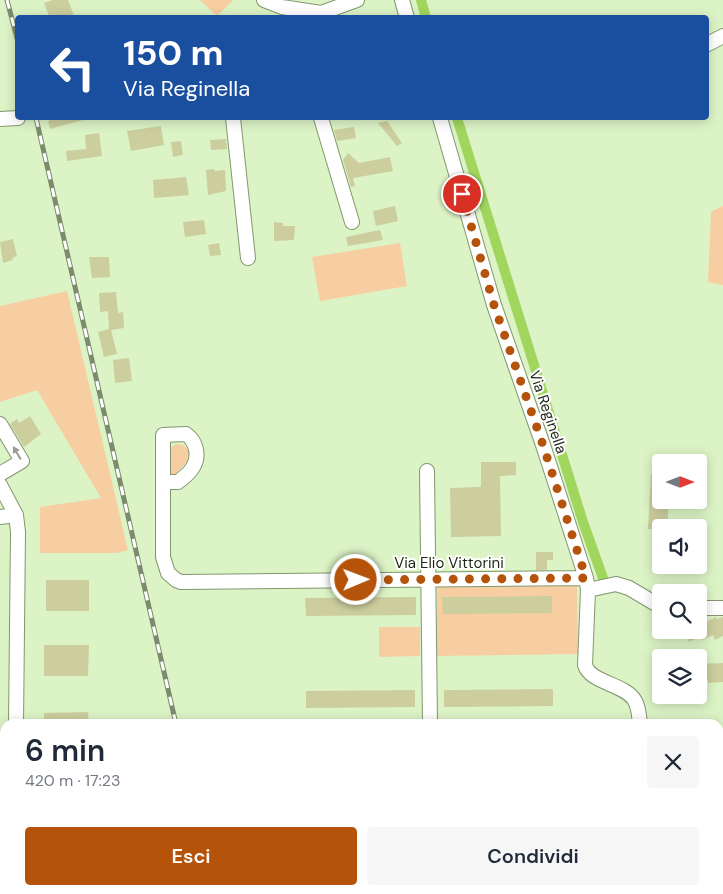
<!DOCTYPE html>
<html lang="it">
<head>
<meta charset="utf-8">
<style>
  :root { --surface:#fff; --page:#f6f6f7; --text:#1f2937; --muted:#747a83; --accent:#b45309 }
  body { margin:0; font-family:"DM Sans",sans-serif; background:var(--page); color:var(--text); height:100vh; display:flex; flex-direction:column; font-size:19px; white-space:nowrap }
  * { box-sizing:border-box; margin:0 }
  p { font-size:16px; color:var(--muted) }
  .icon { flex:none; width:28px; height:28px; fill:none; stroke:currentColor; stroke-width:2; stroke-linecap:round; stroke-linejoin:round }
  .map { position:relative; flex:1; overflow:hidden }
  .sheet { position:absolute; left:0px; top:719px; width:724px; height:176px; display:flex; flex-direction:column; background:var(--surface); border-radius:15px 15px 0 0; box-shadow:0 2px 12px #0003 }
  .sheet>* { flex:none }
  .guide { position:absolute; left:15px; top:15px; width:694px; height:105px; border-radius:5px; box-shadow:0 2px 12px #0003; background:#1a4fa0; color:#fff; overflow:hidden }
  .needle { width:32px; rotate:90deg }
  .controls { position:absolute; left:652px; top:454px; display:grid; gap:10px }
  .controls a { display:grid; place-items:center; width:55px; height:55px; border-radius:5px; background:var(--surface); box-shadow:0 2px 12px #0003; font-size:25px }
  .pin { position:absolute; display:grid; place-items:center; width:42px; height:42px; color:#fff; margin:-21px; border:2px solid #fff; border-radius:50%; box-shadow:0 1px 5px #0007 }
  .me { position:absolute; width:55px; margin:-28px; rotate:89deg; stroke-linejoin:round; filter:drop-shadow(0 0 4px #0008) }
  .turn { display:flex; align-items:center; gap:18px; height:105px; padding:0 25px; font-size:22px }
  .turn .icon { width:65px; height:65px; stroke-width:2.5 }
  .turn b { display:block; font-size:35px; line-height:42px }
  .round { display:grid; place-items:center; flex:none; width:52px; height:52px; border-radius:5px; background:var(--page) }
  .head { display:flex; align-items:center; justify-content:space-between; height:85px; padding:0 25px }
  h1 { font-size:30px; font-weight:600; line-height:38px }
  .button { display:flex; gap:10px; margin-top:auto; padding:10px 25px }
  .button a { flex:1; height:58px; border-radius:5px; background:var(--accent); color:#fff; font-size:20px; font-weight:600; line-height:58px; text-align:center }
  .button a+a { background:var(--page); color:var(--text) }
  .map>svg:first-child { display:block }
  .green { fill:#f7cea1 }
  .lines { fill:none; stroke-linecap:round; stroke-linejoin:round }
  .canal { stroke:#a0d55e; stroke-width:10 }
  .building { fill:#ccce9e }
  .minor-casing { stroke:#82976d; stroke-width:16 }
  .minor { stroke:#fff; stroke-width:14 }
  .rail-casing { stroke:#7c8b6d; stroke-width:5 }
  .rail { stroke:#fff; stroke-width:3; stroke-dasharray:9; stroke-linecap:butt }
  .oneway { fill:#9a9d96 }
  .route { stroke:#b45309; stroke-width:9; stroke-dasharray:0 16.2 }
  .labels { text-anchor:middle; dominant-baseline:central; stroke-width:4; stroke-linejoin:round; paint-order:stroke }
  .street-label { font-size:15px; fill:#1e2615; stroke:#fff }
</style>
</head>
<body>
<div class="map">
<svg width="723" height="894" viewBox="0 0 723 894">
  <rect width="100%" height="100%" fill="#dcf3c6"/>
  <path class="green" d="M200,0h33l-16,16z
    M723,206v79l-15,-3 3,-70z
    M400,243l7,43 -87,15 -8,-44z
    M67,291l61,259 -11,3h-77v-46l61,-9 -64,-108 -37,12v-96z
    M176,444c10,0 13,5 14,14l-17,19h-3l-1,-28z
    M577,586l1,68 -141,2v-69z
    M379,627h41v29l-41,1z"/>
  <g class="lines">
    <path class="canal" d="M421,0l5,18
      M457,118l126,404 21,59"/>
  </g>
  <path class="building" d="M53,0h15l7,18h-25l-6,-15z
    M59,118h24v2l-33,9 -2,-8z
    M387,121l15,22 -5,3 -19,-23z
    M161,126l3,19 -33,6 -4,-20z
    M354,127l2,11 -19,3 -3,-11z
    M99,133l3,23 -35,5 -1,-10 20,-2 -1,-14z
    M226,139l1,10 -16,1 -1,-10z
    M181,141l2,14 -10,2 -2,-15z
    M348,153l11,10 31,-6 3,14 -40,7 2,8 -4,1 -8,-27z
    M214,169l1,2 10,-1 1,21 -18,4 -2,-25z
    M186,177l3,18 -35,3 -1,-18z
    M395,206l3,15 -22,5 -3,-15z
    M204,220l2,14 -21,3 -2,-15z
    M274,222l9,1v3h12l-1,14 -20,1z
    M380,230l3,10 -35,6 -2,-9z
    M13,239l4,17 -5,2 1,2 -10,3 -3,-21z
    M219,243l2,12 -11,1 -2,-11z
    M89,257h20l1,20 -18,1z
    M116,292l2,21 5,-1 1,16 -13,2 6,24 -13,3 -6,-25 11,-3 -1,-18 -8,1 -1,-19z
    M129,358l3,23 -17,2 -2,-23z
    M30,416l11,18 -17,13 -14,-23 7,-5 2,4z
    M481,462h35v13l-16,1 1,60 -50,1 -1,-49 31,-1z
    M651,474h10v26h8l-2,28h-6v1h-13z
    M536,552h17v8h-6v10h-11z
    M46,580h43v31h-43z
    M552,596v17l-109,1 -1,-17z
    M416,597v18l-110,1 -1,-18z
    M699,617h5l2,5 10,-5 1,2 6,-2v19l-8,4 -2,-5 -11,5 -1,-4 -12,6 -5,-12h15z
    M44,645h45l-1,31h-44z
    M723,663v19l-15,1v-4l-9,4v-19z
    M553,689v17l-109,1v-17z
    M415,690v17l-109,1v-17z
    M88,712l1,12h-45v-11z"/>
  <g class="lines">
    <g class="minor-casing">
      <path id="minor" d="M264,0l18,7 39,6 36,-13
        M402,0l5,18
        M706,45l17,-9
        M233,118l15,140
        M321,118l31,104
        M440,118l54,187 49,140 43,133 2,12 -3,75c5,18 41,19 50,36 4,7 4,15 5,23
        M0,119l18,-1
        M0,424l22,37 -22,13
        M427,471l3,253
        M163,482h15c5,-4 12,-9 15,-15 7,-11 3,-26 -7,-33l-23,1v122l5,16 8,7 5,2 405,-4
        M0,485l16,30 2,17 -2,192
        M0,517l16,-2
        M588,590l28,-6 13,4 32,19
        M699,608h24
        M0,768h5
        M15,890v4
        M432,890v4
        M654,890l1,4
        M145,894v-4"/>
    </g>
    <use href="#minor" class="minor"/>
    <g class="rail-casing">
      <path id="rail" d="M7,0l11,42
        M36,118l140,606
        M213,890l1,4"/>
    </g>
    <use href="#rail" class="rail"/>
  </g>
  <defs><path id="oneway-solid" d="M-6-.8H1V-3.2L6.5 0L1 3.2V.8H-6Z" transform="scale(1.25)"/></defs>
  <use class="oneway" href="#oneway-solid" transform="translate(17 453) rotate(-120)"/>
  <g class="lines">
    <path class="route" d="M356,580l230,-2 -43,-133 -49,-140 -32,-111"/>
  </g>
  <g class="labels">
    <g class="street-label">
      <text transform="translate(548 412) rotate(71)">Via Reginella</text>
      <text x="449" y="563">Via Elio Vittorini</text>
    </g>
  </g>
</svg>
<div class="controls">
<a><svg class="needle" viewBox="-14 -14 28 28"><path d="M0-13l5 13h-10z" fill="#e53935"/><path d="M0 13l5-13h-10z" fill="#747a83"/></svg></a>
<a><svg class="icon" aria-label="sound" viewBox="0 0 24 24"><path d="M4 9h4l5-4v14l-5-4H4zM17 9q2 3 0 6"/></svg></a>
<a><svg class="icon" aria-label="search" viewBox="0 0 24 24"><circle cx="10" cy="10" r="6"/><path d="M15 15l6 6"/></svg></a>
<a><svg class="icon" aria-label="layers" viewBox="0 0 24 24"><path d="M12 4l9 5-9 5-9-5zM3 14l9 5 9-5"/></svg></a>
</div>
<div class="pin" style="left:462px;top:194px;background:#d93025"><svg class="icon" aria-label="arrive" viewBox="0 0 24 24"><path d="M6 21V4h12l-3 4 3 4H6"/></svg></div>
<svg class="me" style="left:356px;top:580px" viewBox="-20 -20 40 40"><circle r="17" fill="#b45309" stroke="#fff" stroke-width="3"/><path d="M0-11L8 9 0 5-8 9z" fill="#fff"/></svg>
<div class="guide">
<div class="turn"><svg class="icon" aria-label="left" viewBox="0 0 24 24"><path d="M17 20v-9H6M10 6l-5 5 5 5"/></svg><div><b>150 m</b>Via Reginella</div></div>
</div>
<section class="sheet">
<div class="head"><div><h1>6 min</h1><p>420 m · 17:23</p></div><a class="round"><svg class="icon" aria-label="close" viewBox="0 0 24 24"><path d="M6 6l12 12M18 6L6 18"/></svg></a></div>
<div class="button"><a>Esci</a><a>Condividi</a></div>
</section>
</div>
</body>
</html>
